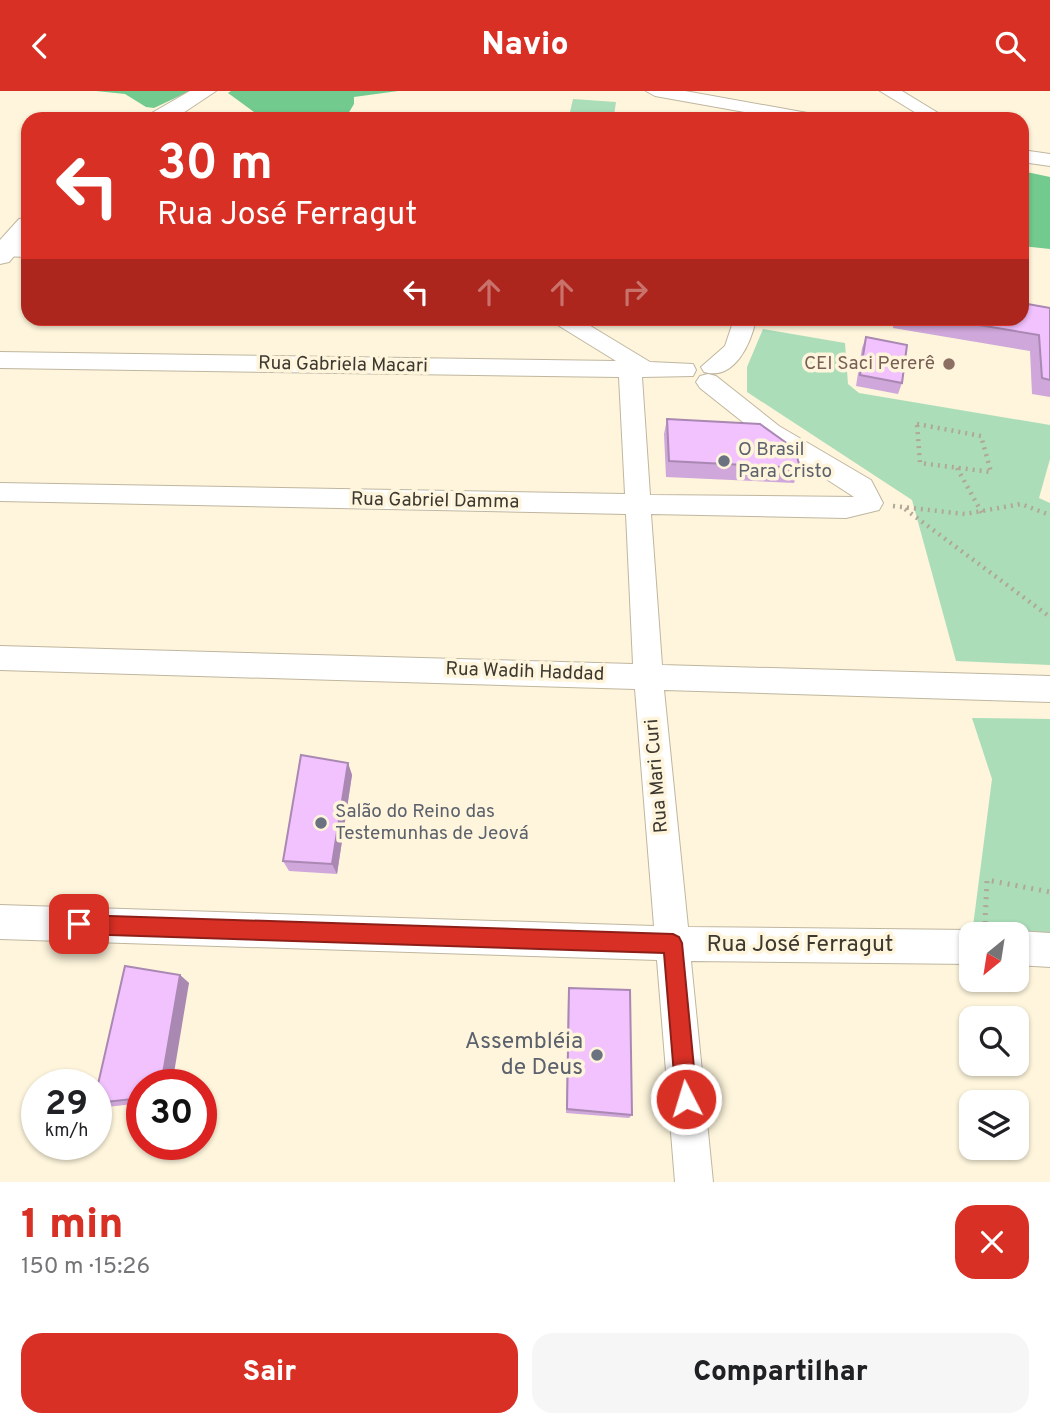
<!DOCTYPE html>
<html lang="pt">
<head>
<meta charset="utf-8">
<style>
  :root { --surface:#fff; --page:#f6f6f6; --text:#202124; --muted:#757577; --accent:#d93025 }
  body { margin:0; font-family:Overpass,sans-serif; background:var(--page); color:var(--text); height:100vh; display:flex; flex-direction:column; font-size:26px; white-space:nowrap }
  * { box-sizing:border-box; margin:0 }
  p { font-size:23px; color:var(--muted) }
  .icon { flex:none; width:38px; height:38px; fill:none; stroke:currentColor; stroke-width:2; stroke-linecap:round; stroke-linejoin:round }
  .map { position:relative; height:1091px; overflow:hidden }
  .sheet { display:flex; flex-direction:column; background:var(--surface); flex:1 }
  .sheet>* { flex:none }
  .top-card { position:absolute; left:21px; top:21px; width:1008px; height:214px; border-radius:21px; box-shadow:0 2px 5px #0004; background:#d93025; color:#fff; overflow:hidden }
  .needle { width:46px; rotate:210deg }
  .controls { position:absolute; left:959px; top:831px; display:grid; gap:14px }
  .controls a { display:grid; place-items:center; width:70px; height:70px; border-radius:14px; background:var(--surface); box-shadow:0 2px 5px #0004; font-size:35px }
  .speed { position:absolute; left:21px; top:978px; display:flex; gap:14px; font-size:35px; font-weight:700; text-align:center }
  .speed>* { display:grid; place-content:center; width:91px; height:91px; border-radius:50%; background:var(--surface); box-shadow:0 2px 5px #0004; line-height:1 }
  .speed small { font-size:18px; font-weight:400 }
  .speed .limit { border:10px solid #d22; background:#fff; color:#111 }
  .pin { position:absolute; display:grid; place-items:center; width:60px; height:60px; color:#fff; margin:-30px; border-radius:14px; box-shadow:0 4px 10px #0006 }
  .me { position:absolute; width:77px; margin:-38px; rotate:355deg; stroke-linejoin:round; filter:drop-shadow(0 0 5px #0008) }
  .turn { display:flex; align-items:center; gap:24px; height:147px; padding:0 21px; font-size:32px }
  .turn .icon { width:91px; height:91px; stroke-width:2.5 }
  .turn b { display:block; font-size:49px; line-height:60px }
  .lanes { display:flex; align-items:center; height:66px; padding:0 21px; background:#0003; justify-content:center; gap:35px; direction:ltr }
  .lanes .off { opacity:.35 }
  .round { display:grid; place-items:center; flex:none; width:74px; height:74px; border-radius:21px; background:var(--page) }
  .headline { display:flex; align-items:center; justify-content:space-between; height:119px; padding:0 21px }
  h1 { font-size:42px; font-weight:800; line-height:52px; color:var(--accent) }
  .cta { display:flex; gap:14px; margin-top:auto; padding:14px 21px }
  .cta a { flex:1; height:80px; border-radius:21px; background:var(--accent); color:#fff; font-size:28px; font-weight:800; line-height:80px; text-align:center }
  .cta a+a { background:var(--page); color:var(--text) }
  header { display:flex; justify-content:space-between; align-items:center; height:91px; padding:0 21px; background:var(--accent); color:#fff; font-size:32px; font-weight:800 }
  .map>svg:first-child { display:block }
  .green { fill:#abddb9 }
  .forest { fill:#72ca8f }
  .lines { fill:none; stroke-linecap:round; stroke-linejoin:round }
  .minor-casing { stroke:#bfb69f; stroke-width:2 }
  .tertiary-casing { stroke:#bfb69f; stroke-width:2 }
  .path-far1 { stroke:#afa896; stroke-width:4.5; stroke-dasharray:2 5; stroke-linecap:butt }
  .path { stroke:#afa896; stroke-width:5; stroke-dasharray:2 6; stroke-linecap:butt }
  .minor { fill:#fff; fill-rule:evenodd }
  .tertiary { fill:#fff; fill-rule:evenodd }
  .wall { fill:#cfa7da }
  .shaded-wall { fill:#a988b2 }
  .building { fill:#f1c2fe; stroke:#a988b2; stroke-width:2 }
  .route { fill:#d93025; stroke:#8d1f18; stroke-width:2 }
  .education-dot { fill:#8d6e63; stroke:#fef5dc; stroke-width:2.5 }
  .worship-dot { fill:#6b7280; stroke:#fef5dc; stroke-width:2.5 }
  .labels { text-anchor:middle; dominant-baseline:central; stroke-width:7; stroke-linejoin:round; paint-order:stroke }
  .education-label { font-size:19px; fill:#785e54; stroke:#fef5dc; text-anchor:end }
  .street-label { font-size:19px; fill:#3d3930; stroke:#fef5dc }
  .worship-label { font-size:19px; fill:#5b616d; stroke:#fef5dc; text-anchor:start }
  .near-street-label { font-size:23px; fill:#3d3930; stroke:#fef5dc }
  .near-worship-label { font-size:23px; fill:#5b616d; stroke:#fef5dc; text-anchor:end }
</style>
</head>
<body>
<header><svg class="icon" aria-label="back" viewBox="0 0 24 24"><path d="M15 5l-7 7 7 7"/></svg>Navio<svg class="icon" aria-label="search" viewBox="0 0 24 24"><circle cx="10" cy="10" r="6"/><path d="M15 15l6 6"/></svg></header>
<div class="map">
<svg width="1050" height="1091" viewBox="0 0 1050 1091">
  <rect width="100%" height="100%" fill="#fef5dc"/>
  <path class="green" d="M573,8l43,3 -2,14 -44,-4z
    M763,238l82,14 3,41 11,9 191,32v34l-11,39 11,5v162l-94,-4 -44,-161 -165,-108v-25z
    M972,627l78,1v224l-33,-1v-7l-45,-1 20,-155z"/>
  <path class="forest" d="M96,0h94l-36,17 -8,-1 -21,-13z
    M231,0h167l-44,6v7l-9,15h-88l-3,-7 -26,-19z
    M1022,80l28,6v72l-28,-3z"/>
  <g class="lines">
    <g class="minor-casing">
      <path id="minor" d="M646,0h39l128,23 9,5h-39l-128,-23z
        M880,0h22l46,28h-22z
        M1022,59l28,4v12l-28,-4z
        M28,154v12l-28,-1v-10z
        M553,228h26l71,43 43,2 3,6 -3,6 -51,1 8,118 204,2 -91,-59 -63,-50 -4,-6 4,-6 8,-2 8,2 63,50 92,54 12,23 -4,7 -33,8 -195,-4 11,151 388,11v26l-386,-12 24,237 283,3 11,5h-11v29l-280,-3 22,221h-38l-18,-222 -657,-21v-34l654,21 -19,-237 -635,-19v-24l633,18 -7,-150 -626,-13v-18l625,11 -6,-117 -619,-9v-16l616,9 -60,-37z
        M734,228h22c-5,24 -21,62 -52,53l-3,-5 24,-21z
        M1017,840l33,2v34l-33,-2v-30h-9z"/>
    </g>
    <g class="tertiary-casing">
      <path id="tertiary" d="M190,0h26l-42,28h-27l3,-5z
        M28,126v23l-19,22 -9,2v-24l19,-21z"/>
    </g>
    <path class="path-far1" d="M917,333l64,12 10,36 -71,-9z
      M957,377l25,45
      M893,415l72,8 56,-10 29,11
      M905,418l145,108"/>
    <path class="path" d="M985,832l2,-43 63,12"/>
    <use href="#minor" class="minor"/>
    <use href="#tertiary" class="tertiary"/>
  </g>
  <path class="wall" d="M1050,217v89l-18,-3 -2,-43 -137,-23 1,-9h128z
    M866,246l36,46 -4,11 -42,-8 6,-38z
    M667,328l133,49 -6,15 -128,-6 -2,-43z
    M348,672l4,12 -15,99 -48,-3 -6,-10z
    M180,884l9,8 -47,102v18l-35,4 -11,-3v-11z
    M569,897l63,127 -3,3 -63,-5 2,-118z"/>
  <path class="shaded-wall" d="M348,672l4,12 -15,99 -5,-10z
    M180,884l9,8 -17,102h-11z"/>
  <path class="building" d="M1022,212l28,5v72l-8,-2 -3,-43 -96,-16h79z
    M866,246l41,8 -5,38 -42,-8z
    M667,328l93,5 35,25 5,19 -131,-7z
    M301,664l47,8 -16,101 -49,-3z
    M125,875l55,9 -19,110h-19v13l-46,5v-10z
    M569,897l61,2 2,125 -65,-6z"/>
  <path class="route" d="M79,824l594,19 6,3 3,6 15,156 -3,7 -8,3 -7,-3 -3,-7 -12,-146 -585,-19 -7,-3 -3,-7 3,-6z"/>
  <circle class="education-dot" cx="949" cy="273" r="7"/>
  <g class="worship-dot">
    <circle cx="724" cy="370" r="7"/>
    <circle cx="321" cy="732" r="7"/>
    <circle cx="597" cy="964" r="7"/>
  </g>
  <g class="labels">
    <g class="education-label">
      <text x="935" y="273">CEI Saci Pererê</text>
    </g>
    <g class="street-label">
      <text transform="translate(343 274) rotate(1)">Rua Gabriela Macari</text>
      <text transform="translate(435 410) rotate(1)">Rua Gabriel Damma</text>
      <text transform="translate(525 581) rotate(2)">Rua Wadih Haddad</text>
      <text transform="translate(657 685) rotate(-95)">Rua Mari Curi</text>
    </g>
    <g class="worship-label">
      <text x="738" y="359">O Brasil<tspan x="738" dy="22">Para Cristo</tspan></text>
      <text x="335" y="721">Salão do Reino das<tspan x="335" dy="22">Testemunhas de Jeová</tspan></text>
    </g>
    <g class="near-street-label">
      <text x="800" y="854">Rua José Ferragut</text>
    </g>
    <g class="near-worship-label">
      <text x="583" y="951">Assembléia<tspan x="583" dy="26">de Deus</tspan></text>
    </g>
  </g>
</svg>
<div class="controls">
<a><svg class="needle" viewBox="-14 -14 28 28"><path d="M0-13l5 13h-10z" fill="#e53935"/><path d="M0 13l5-13h-10z" fill="#757577"/></svg></a>
<a><svg class="icon" aria-label="search" viewBox="0 0 24 24"><circle cx="10" cy="10" r="6"/><path d="M15 15l6 6"/></svg></a>
<a><svg class="icon" aria-label="layers" viewBox="0 0 24 24"><path d="M12 4l9 5-9 5-9-5zM3 14l9 5 9-5"/></svg></a>
</div>
<div class="speed"><div>29<small>km/h</small></div><div class="limit">30</div></div>
<div class="pin" style="left:79px;top:833px;background:#d93025"><svg class="icon" aria-label="arrive" viewBox="0 0 24 24"><path d="M6 21V4h12l-3 4 3 4H6"/></svg></div>
<svg class="me" style="left:686px;top:1008px" viewBox="-20 -20 40 40"><circle r="17" fill="#d93025" stroke="#fff" stroke-width="3"/><path d="M0-11L8 9 0 5-8 9z" fill="#fff"/></svg>
<div class="top-card">
<div class="turn"><svg class="icon" aria-label="left" viewBox="0 0 24 24"><path d="M17 20v-9H6M10 6l-5 5 5 5"/></svg><div><b>30 m</b>Rua José Ferragut</div></div>
<div class="lanes"><svg class="icon" aria-label="left" viewBox="0 0 24 24"><path d="M17 20v-9H6M10 6l-5 5 5 5"/></svg><svg class="icon off" aria-label="ahead" viewBox="0 0 24 24"><path d="M12 20V5M6 11l6-6 6 6"/></svg><svg class="icon off" aria-label="ahead" viewBox="0 0 24 24"><path d="M12 20V5M6 11l6-6 6 6"/></svg><svg class="icon off" aria-label="right" viewBox="0 0 24 24"><path d="M7 20v-9h11M14 6l5 5-5 5"/></svg></div>
</div>
</div>
<section class="sheet">
<div class="headline"><div><h1>1 min</h1><p>150 m · 15:26</p></div><a class="round" style="background:#d93025;color:#fff"><svg class="icon" aria-label="close" viewBox="0 0 24 24"><path d="M6 6l12 12M18 6L6 18"/></svg></a></div>
<div class="cta"><a>Sair</a><a>Compartilhar</a></div>
</section>
</body>
</html>
